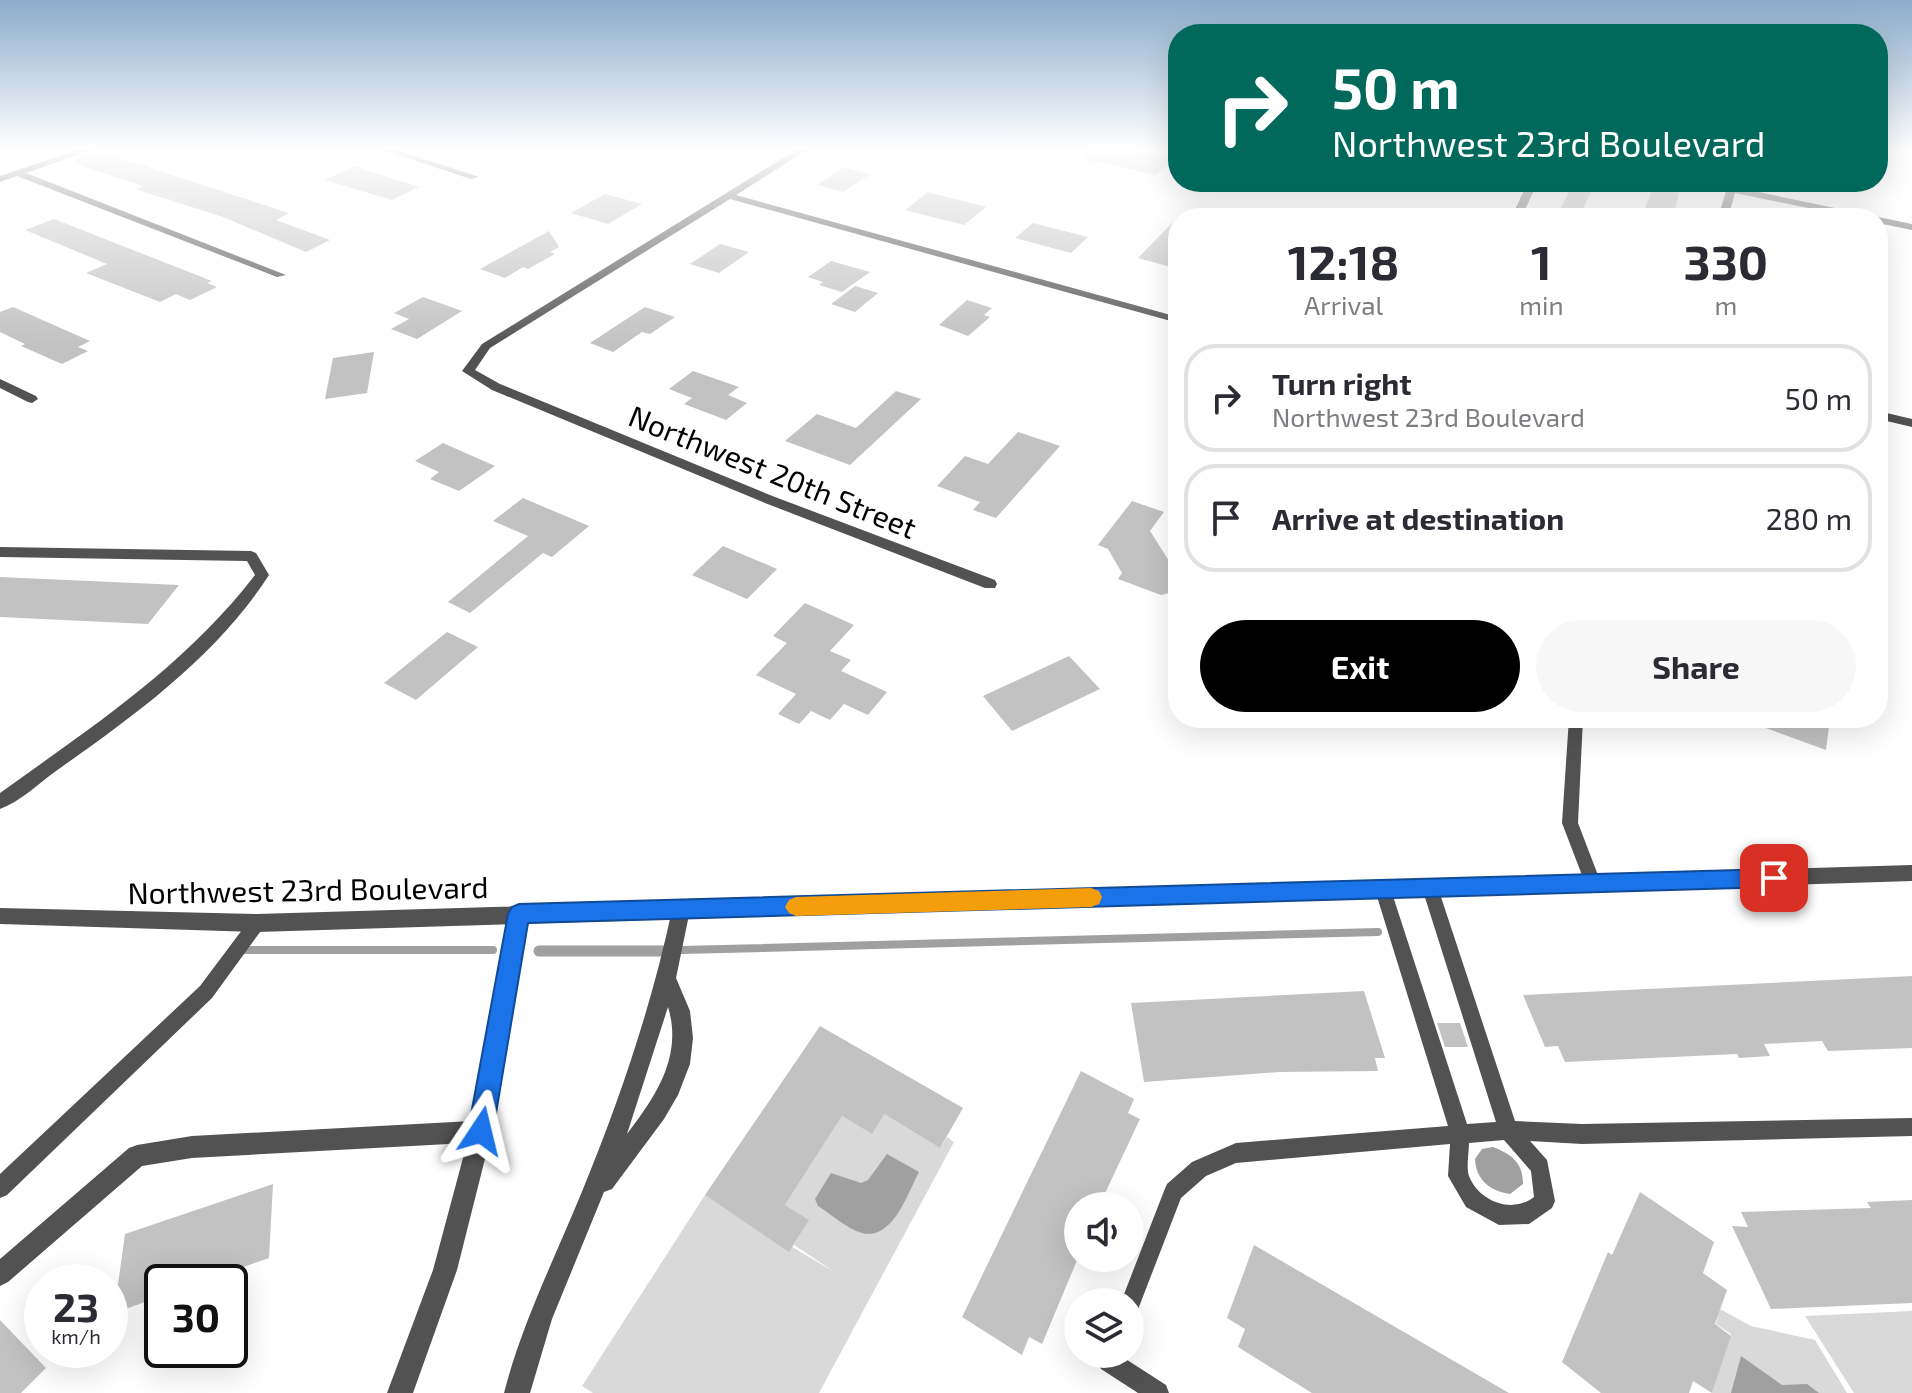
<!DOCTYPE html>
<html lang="en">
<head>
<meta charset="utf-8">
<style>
  :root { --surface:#fff; --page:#f7f7f7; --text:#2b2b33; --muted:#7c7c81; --line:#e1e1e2; --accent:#000 }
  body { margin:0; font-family:"Exo 2",sans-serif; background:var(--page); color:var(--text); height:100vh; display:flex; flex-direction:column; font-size:30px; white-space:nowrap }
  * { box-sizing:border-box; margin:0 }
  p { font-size:26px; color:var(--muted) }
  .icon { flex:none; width:44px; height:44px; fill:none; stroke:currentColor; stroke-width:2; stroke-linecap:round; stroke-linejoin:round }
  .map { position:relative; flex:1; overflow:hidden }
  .sheet { position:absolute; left:1168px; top:208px; width:720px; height:520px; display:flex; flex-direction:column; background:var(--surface); border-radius:32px; box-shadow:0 8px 32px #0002 }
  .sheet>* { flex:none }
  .top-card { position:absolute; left:1168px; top:24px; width:720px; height:168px; border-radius:32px; box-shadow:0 8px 32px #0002; background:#00695c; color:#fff; overflow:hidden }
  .fabs { position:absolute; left:1064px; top:1192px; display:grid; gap:16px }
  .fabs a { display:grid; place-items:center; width:80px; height:80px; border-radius:50%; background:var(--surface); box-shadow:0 8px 32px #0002; font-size:40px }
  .speed { position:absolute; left:24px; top:1264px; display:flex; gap:16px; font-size:40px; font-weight:700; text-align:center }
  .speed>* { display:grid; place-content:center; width:104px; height:104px; border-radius:50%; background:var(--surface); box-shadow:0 8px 32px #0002; line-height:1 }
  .speed small { font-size:20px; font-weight:400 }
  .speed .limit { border:4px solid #111; border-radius:12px; background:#fff; color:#111 }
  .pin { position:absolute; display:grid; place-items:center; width:68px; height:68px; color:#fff; margin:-34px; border-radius:16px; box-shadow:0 4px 12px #0006 }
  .me { position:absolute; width:88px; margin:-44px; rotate:10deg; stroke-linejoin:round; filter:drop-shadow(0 0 6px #0008) }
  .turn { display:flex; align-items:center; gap:28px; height:168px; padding:0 32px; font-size:36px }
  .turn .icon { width:104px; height:104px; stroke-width:2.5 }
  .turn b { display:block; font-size:56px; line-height:68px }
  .eta { display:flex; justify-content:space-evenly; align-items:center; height:136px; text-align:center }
  .eta b { font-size:48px; font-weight:700; line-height:56px }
  .cta { display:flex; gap:16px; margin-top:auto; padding:16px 32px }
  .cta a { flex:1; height:92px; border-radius:48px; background:var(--accent); color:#fff; font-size:32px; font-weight:700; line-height:92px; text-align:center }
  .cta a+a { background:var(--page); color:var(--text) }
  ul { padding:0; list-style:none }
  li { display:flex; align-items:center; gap:24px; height:108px; margin:0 16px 12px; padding:0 16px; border:4px solid var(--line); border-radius:32px }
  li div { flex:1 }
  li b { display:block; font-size:30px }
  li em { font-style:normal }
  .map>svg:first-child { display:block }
  .green { fill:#d9d9d9 }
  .water { fill:#a0a0a0 }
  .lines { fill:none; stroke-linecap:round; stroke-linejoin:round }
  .stream-far1 { stroke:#a0a0a0; stroke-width:8 }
  .stream { stroke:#a0a0a0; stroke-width:11 }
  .building { fill:#c2c2c2 }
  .service { fill:#525252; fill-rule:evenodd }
  .minor { fill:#525252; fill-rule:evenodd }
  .tertiary { fill:#525252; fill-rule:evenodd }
  .route { fill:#1a73e8; stroke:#114b97; stroke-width:2 }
  .slow { fill:#f59e0b }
  .labels { text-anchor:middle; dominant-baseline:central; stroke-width:6; stroke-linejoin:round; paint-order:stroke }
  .street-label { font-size:30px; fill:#000; stroke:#fff }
</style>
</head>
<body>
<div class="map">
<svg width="1912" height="1393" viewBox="0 0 1912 1393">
  <rect width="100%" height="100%" fill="#fff"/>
  <path class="green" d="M884,1114l56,34 7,-11 7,5 -135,251h-226l-11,-7 123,-191 131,78 -42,-28 14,-25 -23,-15 57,-89 29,17z
    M1720,1309l31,17 64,14 32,53h-135l19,-59 -15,-10z
    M1912,1311v82h-58l-49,-77z"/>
  <path class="water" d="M1493,1147c18,7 30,15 30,37l-13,10c-20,-3 -34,-14 -35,-35l7,-10z
    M887,1154l32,18c-11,20 -26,69 -57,61 -15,-4 -31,-19 -44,-27l-3,-7 16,-26 30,10 7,-3z
    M1741,1356l41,29 25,-1 12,9h-88z"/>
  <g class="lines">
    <path class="stream-far1" d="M238,950h255
      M682,950l696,-18
      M539,951h125"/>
    <path class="stream" d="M539,951h125"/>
  </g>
  <path class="building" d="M95,150l194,63 -13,7 54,20 -24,12 -83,-35 -88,-28 8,-3 -67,-22 2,-6z
    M1084,150h52l37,9 -17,16 -73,-16z
    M354,166l65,21 -27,13 -67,-20z
    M844,167l26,7 -27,18 -26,-7z
    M1574,182h21l-16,36h-23z
    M1653,188l26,5 -6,25h-32z
    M928,192l58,15 -22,18 -59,-15z
    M605,194l37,10 -34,20 -37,-11z
    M1178,217v52l-40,-11z
    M54,219l158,62 -5,2 10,4 -27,13 -14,-6 -16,8 -74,-29 21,-9 -82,-34z
    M1033,223l55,14 -17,16 -56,-15z
    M549,231l10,16 -9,5 5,2 -27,15 -5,-2 -18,11 -25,-9z
    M720,244l29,8 -30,21 -29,-9z
    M831,261l39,11 -28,20 -23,-7 4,-3 -15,-5z
    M855,286l23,7 -23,19 -24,-8z
    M423,297l39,14 -45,28 -26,-10 18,-10 -15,-6z
    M967,300l25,8 -8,7 6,2 -22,19 -29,-11z
    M13,307l77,34 -12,6 10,4 -26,13 -41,-18 4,-2 -25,-12v-20z
    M645,307l30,10 -25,17 -8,-2 -29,20 -23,-9z
    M374,352l-7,41 -42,6 8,-41z
    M693,371l46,16 -11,8 19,8 -21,17 -42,-16 8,-6 -23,-9z
    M896,391l25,8 -71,66 -65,-24 32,-27 39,14z
    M1018,432l42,14 -64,72 -23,-8 7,-8 -43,-16 28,-30 23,8z
    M443,443l52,23 -36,25 -29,-12 9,-7 -24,-11z
    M523,498l66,28 -37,31 -9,-4 -73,60 -22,-11 80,-66 -35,-15z
    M1132,501l32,11 -14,19 28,44v16l-17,4 -43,-16 4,-6 -14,-24 -10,-4z
    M723,546l54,23 -30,30 -55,-24z
    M0,577l179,8 -31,39 -148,-7z
    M805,603l49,22 -24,26 21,9 -10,11 46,21 -19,23 -24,-11 -14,16 -19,-9 -12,13 -21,-10 18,-20 -40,-19 31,-32 -14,-7z
    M447,632l31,15 -62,53 -32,-17z
    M1069,656l31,33 -88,42 -29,-35z
    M1745,718h85l-4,32 -82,-30z
    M1912,976v72l-84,3 -6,-10 -58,3 6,12 -31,2 -2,-4 -172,8 -7,-16 -13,1 -22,-52z
    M1364,991l21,67h-10l3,13 -99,1 -135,10 -13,-79z
    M1437,1023h23l8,24h-23z
    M820,1026l143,82 -23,40 -56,-34 -12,20 -30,-18 -57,89 24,15 -20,32 -84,-57z
    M1081,1071l53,28 -6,14 12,6 -41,87h-21v52l-36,86 -13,-7 -7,18 -60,-38z
    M273,1184l-4,74 -68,24h-39v14l-48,17 11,-79z
    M1640,1192l74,50 -11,31 24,17 -12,34 16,12 -19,57 -19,-12 -4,12h-88l-39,-31 46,-110 4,3z
    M1912,1200v103l-141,6 -39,-83 16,1 -7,-15 130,-4 -4,-6z
    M1254,1245l255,148h-197l-74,-46 7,-18 -18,-11z
    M0,1320l46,48 -25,25h-21z"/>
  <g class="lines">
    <path class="service" d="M1569,718h14l-5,105 23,60 -2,5 -6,2 -6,-2 -2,-5 -23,-60z
      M1430,881l6,2 2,5 77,233 67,3 330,-6v18l-330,8 -52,-3 17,19 8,41 -3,7 -23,16 -30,1 -33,-18 -18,-31 2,-32 -214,19 -30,13 -25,22 -44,114 -7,4v-14h-9l43,-111 3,-7 25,-22 44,-19 212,-17 -73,-236 2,-5 6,-2 6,2 2,5 76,234 29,-2 -74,-234 2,-5zM1504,1140l27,31 3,26c-21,17 -55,5 -65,-21 -3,-9 0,-23 0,-33z
      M257,916l6,2 2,5 -2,5 -51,70 -205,197 -7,3v-24l200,-188 51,-68z
      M1100,1354h22l-1,2 45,29 3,8h-31l-37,-24 -3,-8z"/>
    <path class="minor" d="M78,150h14l-66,23 260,102 -9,2 -260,-101 -17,6v-6z
      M382,150h15l82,27 -8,2z
      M796,150h11l-71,45 442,122v6l-448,-124 -240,149 -15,22 25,14 275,113 220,83 2,4 -2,4h-10l-220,-85 -273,-113 -30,-19 20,-27z
      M1528,182h10l-17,36h-10z
      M1692,182h18l202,42v6l-34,-7v-5h-21l-122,-25 -7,25h-10l8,-27z
      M0,379l36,17 2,3 -6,4 -4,-1 -28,-14z
      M1878,411l34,8v8l-34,-8z
      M0,547l251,4 5,2 13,22c-53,82 -134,140 -213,196 -17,12 -36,31 -56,38v-16c93,-67 184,-126 255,-218l-8,-14 -247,-4z
      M681,902l7,2 2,6 -14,68 14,33 3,27 -3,26 -12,31 -14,24 -52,70 -8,3 -52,127 -22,74h-26c18,-70 50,-133 77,-199 38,-92 70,-186 91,-284l2,-6zM668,1007c15,49 -12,89 -41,127z
      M519,906l7,2 2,6 -36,217 -35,139 -44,123h-26l46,-123 34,-127 -275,15 -50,8 -134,116 -8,4v-27l129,-111 8,-3 55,-9 280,-15 38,-207 2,-6z"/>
    <path class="tertiary" d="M1912,865v16l-1655,51 -257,-8v-16l257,6z"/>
  </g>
  <linearGradient id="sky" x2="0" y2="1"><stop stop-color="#8baccb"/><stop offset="0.43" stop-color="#fff"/><stop offset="1" stop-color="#fff" stop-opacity="0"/></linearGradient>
  <rect width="1912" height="345" fill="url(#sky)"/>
  <path class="route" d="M1774,869l7,2 3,7 -3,6 -7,3 -1246,36 -35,208 -3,9 -9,3 -9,-3 -4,-9 40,-217 4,-7 7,-3z"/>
  <path class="slow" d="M1091,888l8,3 3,6 -3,7 -8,3 -295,9 -7,-3 -4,-6 4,-7 7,-3z"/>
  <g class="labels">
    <g class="street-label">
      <text transform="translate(773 471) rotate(22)">Northwest 20th Street</text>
      <text transform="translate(308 889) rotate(-1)">Northwest 23rd Boulevard</text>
    </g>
  </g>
</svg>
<div class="fabs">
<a><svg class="icon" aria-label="sound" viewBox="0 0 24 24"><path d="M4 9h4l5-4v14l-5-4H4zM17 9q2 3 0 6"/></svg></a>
<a><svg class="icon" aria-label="layers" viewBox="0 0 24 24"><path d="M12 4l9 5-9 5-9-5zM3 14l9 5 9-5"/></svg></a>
</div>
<div class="speed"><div>23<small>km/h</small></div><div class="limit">30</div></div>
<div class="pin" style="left:1774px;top:878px;background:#d93025"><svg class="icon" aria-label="arrive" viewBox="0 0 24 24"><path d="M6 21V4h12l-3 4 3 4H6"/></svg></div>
<svg class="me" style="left:481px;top:1131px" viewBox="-20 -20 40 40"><path d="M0-17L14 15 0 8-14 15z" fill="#1a73e8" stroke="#fff" stroke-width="4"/></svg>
<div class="top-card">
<div class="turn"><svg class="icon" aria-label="right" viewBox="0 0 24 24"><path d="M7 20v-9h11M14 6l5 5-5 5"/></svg><div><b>50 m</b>Northwest 23rd Boulevard</div></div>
</div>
<section class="sheet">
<div class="eta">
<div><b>12:18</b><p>Arrival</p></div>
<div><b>1</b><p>min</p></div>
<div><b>330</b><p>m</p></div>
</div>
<ul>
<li><svg class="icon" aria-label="right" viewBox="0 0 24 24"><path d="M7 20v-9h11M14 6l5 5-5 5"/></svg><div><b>Turn right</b><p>Northwest 23rd Boulevard</p></div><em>50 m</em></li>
<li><svg class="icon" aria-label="arrive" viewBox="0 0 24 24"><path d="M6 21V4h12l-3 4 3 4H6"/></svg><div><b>Arrive at destination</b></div><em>280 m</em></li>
</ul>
<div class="cta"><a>Exit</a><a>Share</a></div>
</section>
</div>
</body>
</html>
